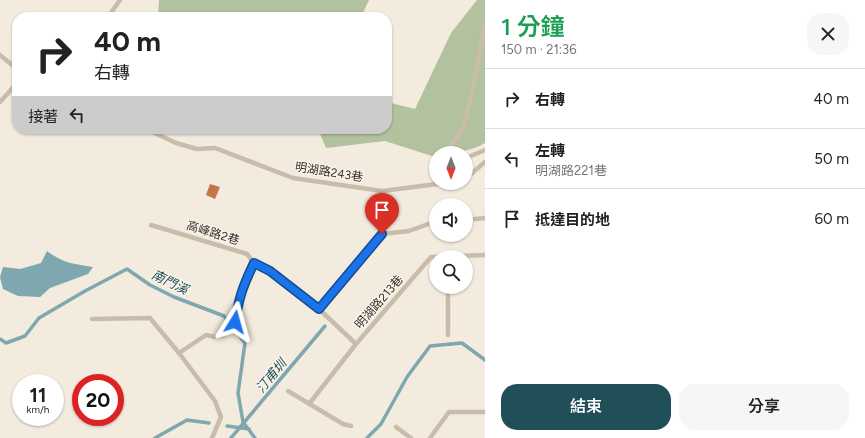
<!DOCTYPE html>
<html lang="zh-TW">
<head>
<meta charset="utf-8">
<style>
  :root { --surface:#fff; --page:#f6f6f6; --text:#222; --muted:#767676; --line:#e0e0e0; --accent:#204f59 }
  body { margin:0; font-family:Figtree,"Noto Sans TC",sans-serif; background:var(--page); color:var(--text); height:100vh; display:flex; flex-direction:column; font-size:15px; white-space:nowrap }
  * { box-sizing:border-box; margin:0 }
  p { font-size:13px; color:var(--muted) }
  .icon { flex:none; width:22px; height:22px; fill:none; stroke:currentColor; stroke-width:2; stroke-linecap:round; stroke-linejoin:round }
  .map { position:relative; flex:1; overflow:hidden }
  .side { display:flex; flex-direction:column; background:var(--surface); width:380px }
  .side>* { flex:none }
  .hud { position:absolute; left:12px; top:12px; width:380px; height:122px; border-radius:16px; box-shadow:0 1px 3px #0004; background:#fff; color:var(--text); overflow:hidden }
  .needle { width:26px; rotate:180deg }
  .controls { position:absolute; left:429px; top:146px; display:grid; gap:8px }
  .controls a { display:grid; place-items:center; width:44px; height:44px; border-radius:50%; background:var(--surface); box-shadow:0 1px 3px #0004; font-size:20px }
  .speed { position:absolute; left:12px; top:374px; display:flex; gap:8px; font-size:20px; font-weight:700; text-align:center }
  .speed>* { display:grid; place-content:center; width:52px; height:52px; border-radius:50%; background:var(--surface); box-shadow:0 1px 3px #0004; line-height:1 }
  .speed small { font-size:10px; font-weight:400 }
  .speed .limit { border:6px solid #d22; background:#fff; color:#111 }
  .pin { position:absolute; display:grid; place-items:center; width:34px; height:34px; color:#fff; margin:-41px -17px; border-radius:50% 50% 50% 0; rotate:-45deg; box-shadow:0 0 4px #0007 }
  .pin .icon { rotate:45deg }
  .me { position:absolute; width:44px; margin:-22px; rotate:8deg; stroke-linejoin:round; filter:drop-shadow(0 0 3px #0008) }
  .turn { display:flex; align-items:center; gap:14px; height:84px; padding:0 16px; font-size:18px }
  .turn .icon { width:52px; height:52px; stroke-width:2.5 }
  .turn b { display:block; font-size:28px; line-height:34px }
  .then { display:flex; align-items:center; height:38px; padding:0 16px; background:#0003; gap:8px; font-size:15px }
  .round { display:grid; place-items:center; flex:none; width:42px; height:42px; border-radius:16px; background:var(--page) }
  .overview { display:flex; align-items:center; justify-content:space-between; height:68px; padding:0 16px }
  h1 { font-size:24px; font-weight:600; line-height:30px; color:#1e9e55 }
  .action { display:flex; gap:8px; margin-top:auto; padding:8px 16px }
  .action a { flex:1; height:46px; border-radius:16px; background:var(--accent); color:#fff; font-size:16px; font-weight:600; line-height:46px; text-align:center }
  .action a+a { background:var(--page); color:var(--text) }
  ul { padding:0; list-style:none }
  li { display:flex; align-items:center; gap:12px; height:60px; padding:0 16px; border-top:1px solid var(--line) }
  li div { flex:1 }
  li b { display:block; font-size:15px }
  li em { font-style:normal }
  main { display:flex; flex:1; min-height:0 }
  .map>svg:first-child { display:block }
  .green { fill:#b2c19e }
  .water { fill:#7ea7af }
  .lines { fill:none; stroke-linecap:round; stroke-linejoin:round }
  .stream { stroke:#7ea7af; stroke-width:3.5 }
  .building { fill:#c3754c }
  .lane { stroke:#cabcaa; stroke-width:4.5 }
  .route-casing { stroke:#114b97; stroke-width:10 }
  .route { stroke:#1a73e8; stroke-width:7 }
  .labels { text-anchor:middle; dominant-baseline:central; stroke-width:3; stroke-linejoin:round; paint-order:stroke }
  .street-label { font-size:12px; fill:#38302a; stroke:#faf4eb }
  .water-label { font-size:13px; font-style:italic; fill:#204f59; stroke:#faf4eb }
</style>
</head>
<body>
<main>
<div class="map">
<svg width="485" height="438" viewBox="0 0 485 438">
  <rect width="100%" height="100%" fill="#f2ebde"/>
  <path class="green" d="M159,0h210l-8,17h-203z
    M477,0h8v143c-15,9 -32,10 -49,10l-1,4 -50,-16 -59,7 -8,-19h69v-27l28,7 36,-76z"/>
  <path class="water" d="M47,251c16,12 26,13 46,16l-5,7 -38,14 -10,9 -22,-1 -15,-7 -3,-12 3,-10 17,2 21,-6z"/>
  <g class="lines">
    <path class="stream" d="M0,339l6,4 19,-7 14,-18 46,-27 42,-22 23,16 24,12 50,19 21,27 -7,50 5,29 12,16
      M227,426l22,3
      M155,438l32,-18 22,3
      M231,438l94,-112
      M367,438l14,-14 26,-47 23,-31 32,-3 23,17"/>
  </g>
  <path class="building" d="M210,184l10,3 -5,12 -9,-4z"/>
  <g class="lines">
    <path class="lane" d="M108,17l12,-17
      M0,55l17,14
      M0,102l17,-19
      M146,129l30,14 21,6 18,-1 78,30 89,13 63,-8
      M451,153l-1,-6 13,-18 9,-35 13,-70
      M466,158l19,-8
      M466,178l19,-16
      M466,220l19,-2
      M151,225l96,29 7,9 16,8 49,38 37,35
      M448,287v48
      M319,309l63,-75 27,-3 22,-8h5
      M92,319l58,-1 29,35 36,48 6,16 -9,21
      M179,353l27,-18 9,2 9,-2 11,-13 4,-23 4,-15 11,-21
      M288,391l55,33 8,2
      M309,404l47,-60 75,-87 54,-2
      M396,427l15,11
      M430,438l19,-26h36"/>
  </g>
  <g class="lines">
    <g class="route-casing">
      <path id="route" d="M235,322c4,-25 8,-36 19,-59l16,8 49,38 63,-75"/>
    </g>
    <use href="#route" class="route"/>
  </g>
  <g class="labels">
    <g class="street-label">
      <text transform="translate(329 172) rotate(9)">明湖路243巷</text>
      <text transform="translate(213 233) rotate(17)">高峰路2巷</text>
      <text transform="translate(379 302) rotate(-49)">明湖路213巷</text>
    </g>
    <g class="water-label">
      <text transform="translate(170 282) rotate(26)">南門溪</text>
      <text transform="translate(271 376) rotate(-50)">汀甫圳</text>
    </g>
  </g>
</svg>
<div class="controls">
<a><svg class="needle" viewBox="-14 -14 28 28"><path d="M0-13l5 13h-10z" fill="#e53935"/><path d="M0 13l5-13h-10z" fill="#767676"/></svg></a>
<a><svg class="icon" aria-label="sound" viewBox="0 0 24 24"><path d="M4 9h4l5-4v14l-5-4H4zM17 9q2 3 0 6"/></svg></a>
<a><svg class="icon" aria-label="search" viewBox="0 0 24 24"><circle cx="10" cy="10" r="6"/><path d="M15 15l6 6"/></svg></a>
</div>
<div class="speed"><div>11<small>km/h</small></div><div class="limit">20</div></div>
<div class="pin" style="left:382px;top:234px;background:#d93025"><svg class="icon" aria-label="arrive" viewBox="0 0 24 24"><path d="M6 21V4h12l-3 4 3 4H6"/></svg></div>
<svg class="me" style="left:235px;top:322px" viewBox="-20 -20 40 40"><path d="M0-17L14 15 0 8-14 15z" fill="#1a73e8" stroke="#fff" stroke-width="4"/></svg>
<div class="hud">
<div class="turn"><svg class="icon" aria-label="right" viewBox="0 0 24 24"><path d="M7 20v-9h11M14 6l5 5-5 5"/></svg><div><b>40 m</b>右轉</div></div>
<div class="then">接著<svg class="icon" aria-label="left" viewBox="0 0 24 24"><path d="M17 20v-9H6M10 6l-5 5 5 5"/></svg></div>
</div>
</div>
<section class="side">
<div class="overview"><div><h1>1 分鐘</h1><p>150 m · 21:36</p></div><a class="round"><svg class="icon" aria-label="close" viewBox="0 0 24 24"><path d="M6 6l12 12M18 6L6 18"/></svg></a></div>
<ul>
<li><svg class="icon" aria-label="right" viewBox="0 0 24 24"><path d="M7 20v-9h11M14 6l5 5-5 5"/></svg><div><b>右轉</b></div><em>40 m</em></li>
<li><svg class="icon" aria-label="left" viewBox="0 0 24 24"><path d="M17 20v-9H6M10 6l-5 5 5 5"/></svg><div><b>左轉</b><p>明湖路221巷</p></div><em>50 m</em></li>
<li><svg class="icon" aria-label="arrive" viewBox="0 0 24 24"><path d="M6 21V4h12l-3 4 3 4H6"/></svg><div><b>抵達目的地</b></div><em>60 m</em></li>
</ul>
<div class="action"><a>結束</a><a>分享</a></div>
</section>
</main>
</body>
</html>
